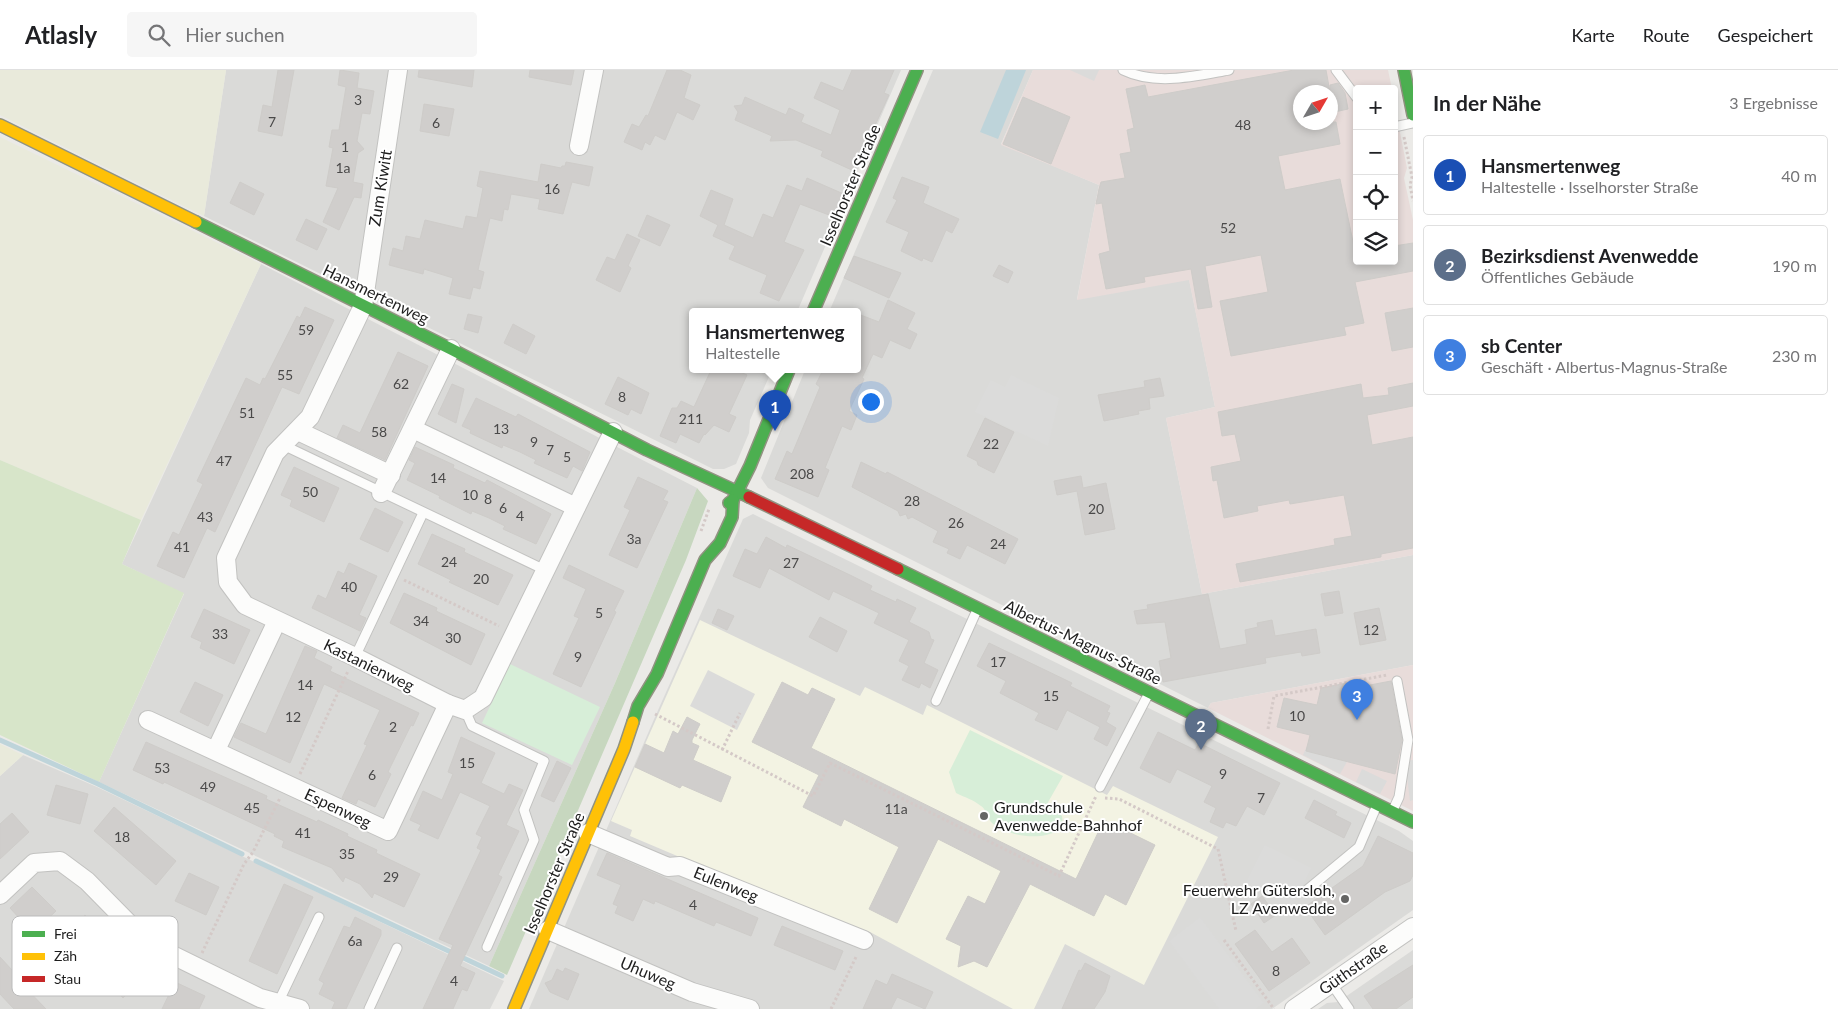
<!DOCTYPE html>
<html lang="de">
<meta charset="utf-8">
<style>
:root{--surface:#fff;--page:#f6f6f6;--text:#202124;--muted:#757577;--line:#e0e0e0;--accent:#2563eb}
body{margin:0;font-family:Lato,sans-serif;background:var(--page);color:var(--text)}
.controls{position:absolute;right:15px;top:15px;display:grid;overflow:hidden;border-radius:5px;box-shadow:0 2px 8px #0003}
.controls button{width:45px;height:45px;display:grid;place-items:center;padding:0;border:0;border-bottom:1px solid var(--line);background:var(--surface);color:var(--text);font:25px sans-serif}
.compass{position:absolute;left:1293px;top:15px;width:45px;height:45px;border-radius:50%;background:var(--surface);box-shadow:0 2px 8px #0003;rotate:51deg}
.you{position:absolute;left:870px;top:331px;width:18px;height:18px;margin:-12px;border:4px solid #fff;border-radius:50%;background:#1a73e8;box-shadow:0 0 0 8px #1a73e833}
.badge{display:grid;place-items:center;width:32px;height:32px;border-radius:50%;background:var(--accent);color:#fff;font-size:16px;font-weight:700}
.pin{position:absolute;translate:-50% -41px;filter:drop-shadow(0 1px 2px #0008)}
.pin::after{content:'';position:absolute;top:26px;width:18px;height:15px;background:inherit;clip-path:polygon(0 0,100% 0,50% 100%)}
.popup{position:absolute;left:689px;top:238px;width:172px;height:65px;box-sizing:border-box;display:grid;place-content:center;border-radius:5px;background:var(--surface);filter:drop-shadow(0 1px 4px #0005);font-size:16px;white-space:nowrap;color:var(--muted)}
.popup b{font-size:19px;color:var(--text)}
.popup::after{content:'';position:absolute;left:50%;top:100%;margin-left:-10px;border:10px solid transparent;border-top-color:var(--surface)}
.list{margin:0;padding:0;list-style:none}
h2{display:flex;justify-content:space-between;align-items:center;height:65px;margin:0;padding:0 20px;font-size:21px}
h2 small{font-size:16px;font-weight:400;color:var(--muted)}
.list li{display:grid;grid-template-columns:32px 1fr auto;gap:15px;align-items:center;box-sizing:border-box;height:80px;margin:0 10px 10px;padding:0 10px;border:1px solid var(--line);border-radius:5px}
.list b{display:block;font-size:19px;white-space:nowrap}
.list p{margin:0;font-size:16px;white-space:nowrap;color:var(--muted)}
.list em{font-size:16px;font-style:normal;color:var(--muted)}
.icon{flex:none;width:28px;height:28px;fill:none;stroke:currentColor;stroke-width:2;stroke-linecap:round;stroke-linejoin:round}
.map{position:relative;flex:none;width:1413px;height:939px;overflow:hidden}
header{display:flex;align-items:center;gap:30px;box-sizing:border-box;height:70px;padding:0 25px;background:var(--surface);border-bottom:1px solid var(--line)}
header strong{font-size:24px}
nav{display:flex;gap:28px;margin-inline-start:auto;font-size:18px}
.search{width:350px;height:45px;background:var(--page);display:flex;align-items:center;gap:12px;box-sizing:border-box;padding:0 18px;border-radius:5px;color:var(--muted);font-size:19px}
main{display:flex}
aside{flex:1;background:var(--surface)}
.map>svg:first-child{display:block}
</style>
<header>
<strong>Atlasly</strong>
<div class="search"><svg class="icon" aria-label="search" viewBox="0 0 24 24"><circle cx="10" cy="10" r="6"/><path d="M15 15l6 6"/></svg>Hier suchen</div>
<nav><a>Karte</a><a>Route</a><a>Gespeichert</a></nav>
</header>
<main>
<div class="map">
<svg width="1413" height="939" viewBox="0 0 1413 939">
<rect width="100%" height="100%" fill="#ebeae7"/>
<g fill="#dadad8">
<polygon points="226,0 901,0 797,242 692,242 692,300 772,300 750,350 749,363 736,394 724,399 713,399 204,146"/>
<polygon points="933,0 1033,0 1001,74 1099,115 1077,229 1189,209 1215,337 1166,348 1202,524 1413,485 1413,595 1211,633 1208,638 768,418 761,408 805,300 858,300 858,242 829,242"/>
<polygon points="261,194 697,418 615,613 489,896 99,712 184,524 122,494"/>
<polygon points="753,444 1399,761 1413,771 1413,840 1272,939 529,939 655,647 743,449"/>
<polygon points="23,685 97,717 504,911 490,939 0,939 0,706"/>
<polygon points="1413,880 1413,939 1318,939 1327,933 1338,932"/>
</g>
<g fill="#e8dcda" fill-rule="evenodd">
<path d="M1033,0H1388L1392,19H1357V191H1394V32L1407,98L1404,108L1413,150V485L1202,524L1166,348L1215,337L1189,210L1077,230L1099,115L1001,75ZM1300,22H1330V52H1300Z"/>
<polygon points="1413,595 1413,741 1208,638 1211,633"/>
</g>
<polygon fill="#f3f3e3" points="700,550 860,626 865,617 923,645 927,635 1107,725 1113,716 1218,767 1144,915 1065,874 1034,939 1013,939 870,862 760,821 630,766 632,760 611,751"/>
<g fill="#e9eadb">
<polygon points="0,0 226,0 204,146 0,45"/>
<polygon points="0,67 261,194 141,450 0,390"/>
<polygon points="0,674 23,685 0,706"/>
</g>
<polygon fill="#d7e5c9" points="0,390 141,450 122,494 184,523 99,712 0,665"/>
<polygon fill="#c7d7bf" points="697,418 708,431 686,490 507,905 489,896 615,613"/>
<g fill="#d7eed8">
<polygon points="510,594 600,637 572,695 482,653"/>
<path d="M970,660L1063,706L1047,734L1062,746L1063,756C1048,773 1006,767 991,752C987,747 986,739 981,736C974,730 964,727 956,723L949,702Z"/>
</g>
<g fill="#dbdbda">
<polygon points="1070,0 1099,0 1094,11"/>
<polygon points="1011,305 1059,328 1048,376 975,342 991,310 1005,317"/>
<polygon points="708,600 755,624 737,660 690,636"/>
<polygon points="1307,676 1348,690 1340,704 1303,685"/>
<polygon points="1413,690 1413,730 1410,731 1405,691"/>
<polygon points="1362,699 1387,711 1380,724 1356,712"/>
<polygon points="1265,775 1311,798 1292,836 1246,813"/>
<polygon points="1200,847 1264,933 1256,939 1219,939 1169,871"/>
</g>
<polygon fill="#bed4da" points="1006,0 1026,0 998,69 980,62"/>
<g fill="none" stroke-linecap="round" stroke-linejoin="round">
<g stroke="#bed4da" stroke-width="5">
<polyline points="0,670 98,714 242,784"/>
<polyline points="256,791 502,906"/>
</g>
</g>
<g fill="#d0cecc" stroke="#ceccc9">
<polygon points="278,0 294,0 282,66 258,61 263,35 272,37"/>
<polygon points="340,0 359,3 357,18 374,21 370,44 362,43 357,71 364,79 358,83 353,112 363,114 361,128 354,127 339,160 323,152 338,118 326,116 333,78 329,77 332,60 339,60 346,17 338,15"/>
<polygon points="419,0 474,0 472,17 418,7"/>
<polygon points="530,0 574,0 571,15 529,7"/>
<polygon points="667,0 680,0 691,5 684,28 700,35 693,50 677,42 665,70 655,65 650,75 645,72 642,80 624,72 632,54 639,57 646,45 648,46"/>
<polygon points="852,0 894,0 884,23 889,25 854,101 821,86 823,81 796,70 770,71 772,66 735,50 738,42 734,36 742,35 745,27 786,45 789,38 804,45 801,52 831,65 840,40 814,28 821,12 843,21"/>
<polygon points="1294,0 1326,0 1330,22 1300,22 1300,52 1336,52 1340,74 1278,86 1285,120 1340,109 1357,191 1394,191 1394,176 1413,173 1413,201 1355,212 1364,253 1344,257 1346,265 1231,286 1220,231 1268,222 1261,185 1205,196 1212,237 1198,239 1191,199 1144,207 1145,212 1106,219 1099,184 1110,181 1102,133 1096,134 1099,119 1101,112 1125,108 1120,84 1131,82 1127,60 1134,58 1126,19 1145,15 1148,27"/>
<polygon points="1338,13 1345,23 1348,39 1330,43 1330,15"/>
<polygon points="1023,27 1070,47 1051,94 1003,74"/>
<polygon points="424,34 454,39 449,66 420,61"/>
<polygon points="566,92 593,97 589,116 572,112 563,144 538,139 540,129 511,124 508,140 504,139 502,151 490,148 478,200 484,202 480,219 473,217 470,229 449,224 453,208 424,199 423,204 389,195 393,178 403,181 406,166 420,169 425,150 463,159 466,146 477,148 483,118 477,116 480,101 538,112 541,94 561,98 562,96 565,96"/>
<polygon points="902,107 929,117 923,133 959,149 952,163 946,160 932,192 923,188 922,191 901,181 909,162 886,152 897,130 893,128"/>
<polygon points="807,108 846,125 837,148 800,134 784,172 804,180 779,231 760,223 767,205 729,189 735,176 713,166 718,155 700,146 711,120 733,129 724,155 753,168 763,144 773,148 787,115 802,121"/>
<polygon points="240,112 264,124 254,145 230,133"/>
<polygon points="647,145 670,155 660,176 638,166"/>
<polygon points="306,149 327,159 317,180 296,170"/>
<polygon points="627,164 640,170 628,196 631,198 620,222 596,210 607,187 615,190"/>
<polygon points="854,186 901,203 889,228 844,208"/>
<polygon points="999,195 1013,202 1008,213 993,206"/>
<polygon points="888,230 915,243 907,259 917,264 910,279 890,270 882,288 873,284 862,308 864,309 849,341 857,345 851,360 842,356 825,398 829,400 818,427 775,409 787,381 792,384 820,317 816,314 823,300 858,300 858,244 879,252"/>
<polygon points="305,237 334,250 299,324 282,317 215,462 207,458 184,508 157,496 173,462 179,465 203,414 197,411 246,308 260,315 263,308 265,309 297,246 300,248"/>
<polygon points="1413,238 1413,277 1392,281 1385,243"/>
<polygon points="468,244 482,247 478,263 464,259"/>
<polygon points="513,254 535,266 526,284 504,273"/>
<polygon points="398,282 428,296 385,390 337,368 343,355 360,363"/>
<polygon points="711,300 736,300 747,305 729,344 736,347 729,362 714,355 705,365 704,364 699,373 680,364 676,373 660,366 672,338 677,338 681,331 694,337"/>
<polygon points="618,307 649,323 641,344 631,339 628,345 605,334"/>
<polygon points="1160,308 1164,326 1149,328 1150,339 1138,341 1139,344 1104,351 1098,325 1145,317 1144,311"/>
<polygon points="1413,313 1413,336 1367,345 1372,375 1413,367 1413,478 1381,484 1381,487 1240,512 1236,494 1335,475 1334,469 1352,466 1344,425 1290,434 1289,430 1257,436 1258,441 1224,448 1217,410 1213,411 1211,397 1241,391 1235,364 1222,366 1218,342 1361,314 1363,328 1389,325 1388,318"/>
<polygon points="452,314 464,319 456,353 438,344"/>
<polygon points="476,328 516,347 518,344 590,382 582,401 573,396 567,408 534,393 536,390 520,382 503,375 502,378 470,363 471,360 462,356"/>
<polygon points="985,348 1014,362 994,403 978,395 977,391 967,386"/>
<polygon points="415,377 454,395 453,398 485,413 487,410 551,444 536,474 503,459 505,456 489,448 472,441 471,444 439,428 440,426 407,410 415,393 409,390"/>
<polygon points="861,392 886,404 887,402 1018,469 1005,494 967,475 960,489 947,483 949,479 933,472 938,461 912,447 908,449 906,444 900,446 898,441 852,417"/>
<polygon points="294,397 339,418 324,452 290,436 292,430 281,425"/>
<polygon points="1081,406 1083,418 1106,413 1115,459 1085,465 1077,421 1057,425 1054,411"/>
<polygon points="638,407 668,421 663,430 668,432 637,498 609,485 630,440 624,437"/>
<polygon points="375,438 403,452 388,482 360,469"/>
<polygon points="432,464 465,479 464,482 513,505 498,535 449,512 451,510 418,494"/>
<polygon points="766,467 786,478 787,475 852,506 872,516 870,520 896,532 897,529 916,538 909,552 929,562 931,569 934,570 924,593 938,600 930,618 921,613 919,618 902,610 909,596 899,591 909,570 874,553 879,543 833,521 829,530 769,498 760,518 733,506 745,479 757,484"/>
<polygon points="349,493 377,506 359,545 366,548 360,561 312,538 318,525 326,529 338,501 344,504"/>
<polygon points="569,495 624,521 614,541 616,542 581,617 553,604 579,548 574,546 586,519 563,508"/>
<polygon points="1339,521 1343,543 1325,546 1321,524"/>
<polygon points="404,523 437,538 436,541 485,564 471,595 390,553"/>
<polygon points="1208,524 1220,579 1247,574 1245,560 1258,557 1257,553 1272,550 1275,566 1316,559 1320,583 1302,586 1301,582 1265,588 1266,593 1163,612 1159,591 1171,588 1165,552 1137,554 1134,541 1148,539 1147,535"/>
<polygon points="1379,538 1386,570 1360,575 1354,543"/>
<polygon points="204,539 250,560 234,594 200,578 202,572 191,567"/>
<polygon points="718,539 734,546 727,560 712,553"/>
<polygon points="820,547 847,561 837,582 809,567"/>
<polygon points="989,573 1072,613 1070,616 1110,636 1107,642 1110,643 1106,652 1116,658 1107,676 1094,669 1100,657 1067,640 1057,660 1035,650 1039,643 1000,623 1006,611 977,596"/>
<polygon points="305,576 317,581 314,588 332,597 330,601 419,643 413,656 411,655 388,702 391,704 375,737 358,729 356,734 342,728 367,675 364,674 380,640 324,614 290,693 234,667 241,653 266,664"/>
<polygon points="1391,611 1402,670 1395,704 1306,681 1310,665 1277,657 1284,628 1317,635 1321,618 1347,613 1349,619"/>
<polygon points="195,612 223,625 208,656 180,642"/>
<polygon points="782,612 808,625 812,618 835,629 811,678 1076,809 1104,750 1155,775 1126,835 1105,824 1094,846 1030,814 987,897 974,891 958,897 961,876 946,869 968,826 985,834 1001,801 938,769 897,853 869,839 899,777 844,749 841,756 803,737 819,705 752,672"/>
<polygon points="687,647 700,654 692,670 692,673 699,676 693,690 731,707 721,732 682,715 680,718 635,697 645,674 664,683 673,661 678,664"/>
<polygon points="1158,662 1195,680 1199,673 1280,713 1264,745 1247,736 1236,756 1226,752 1223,758 1210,752 1216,738 1204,732 1212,716 1177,699 1170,713 1140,698"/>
<polygon points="461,667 495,683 481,713 504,724 509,714 523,720 506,755 519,761 498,805 502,807 460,896 475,903 467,921 462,919 453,939 423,939 453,875 439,869 481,780 477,778 482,767 476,764 490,736 460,722 438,769 418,760 421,755 410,750 423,721 442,730 453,704 448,702"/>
<polygon points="146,672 267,726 266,729 317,752 318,750 348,764 347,766 377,780 376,783 420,804 404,837 374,823 372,828 360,814 345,807 343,812 332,798 282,777 284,771 274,766 275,764 164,712 163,714 133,700"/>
<polygon points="557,691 571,698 554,732 541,726"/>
<polygon points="56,715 88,724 80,754 47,745"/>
<polygon points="1314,730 1337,742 1335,745 1351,753 1344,768 1305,748"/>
<polygon points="114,737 176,791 156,815 94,761"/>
<polygon points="12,743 29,762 0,789 0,754"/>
<polygon points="1378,766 1413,783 1413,805 1410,811 1385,822 1325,865 1305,837 1363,796"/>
<polygon points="607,783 758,848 751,866 716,852 714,856 655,831 654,834 643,829 633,851 615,843 618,836 613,834 621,815 597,805"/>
<polygon points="189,803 219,817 206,845 175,831"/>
<polygon points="284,814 313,827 277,904 249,891"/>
<polygon points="32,817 56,841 33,863 10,838"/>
<polygon points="1262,826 1276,845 1264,853 1251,834"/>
<polygon points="85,845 151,913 141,922 135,916 123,928 63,866"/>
<polygon points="355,847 381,860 381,865 346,939 332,939 335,932 319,924 324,913 319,910 344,856 350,858"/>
<polygon points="782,856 843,881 835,900 774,875"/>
<polygon points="1255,860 1272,882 1292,868 1310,893 1269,921 1235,874"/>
<polygon points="0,887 23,912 21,913 46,939 14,939 0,924"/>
<polygon points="1085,893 1110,906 1105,922 1094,939 1062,939 1079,900 1081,901"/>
<polygon points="1413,895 1413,927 1396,939 1373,939 1364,926"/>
<polygon points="565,898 579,904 568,930 550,922 545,913 552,910 557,899 563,902"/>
<polygon points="892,904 933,922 925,939 897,927 891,939 863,939 876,910 887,915"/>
<polygon points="175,912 205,926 199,939 162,939"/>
</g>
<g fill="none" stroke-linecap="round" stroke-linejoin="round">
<g stroke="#c2c2c0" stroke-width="11">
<g id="lane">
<path d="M1123,0C1156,16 1195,6 1229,0"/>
<polyline points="1336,0 1357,28"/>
<polyline points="1394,57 1413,53"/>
<polyline points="283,375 545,500"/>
<polyline points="355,587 423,443"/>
<polyline points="936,631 977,540"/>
<polyline points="465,640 472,656 544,691 524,740 534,770 487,877"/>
<polyline points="1100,717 1149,623"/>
<polyline points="1393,740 1399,727 1408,670 1397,611"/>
<polyline points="1307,820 1359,777 1377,735"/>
<polyline points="1331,913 1349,939"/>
<polyline points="278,933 319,847"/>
<polyline points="369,939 397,878"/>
</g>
</g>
<g stroke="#c2c2c0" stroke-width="20">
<g id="street">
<polyline points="398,0 363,236 310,347 275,383 226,488 228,512 245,535 355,587 448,634 465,640 483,628 613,362"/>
<polyline points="579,76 594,0"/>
<polyline points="413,359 576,437"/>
<polyline points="298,361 391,405"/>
<polyline points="381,423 451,279"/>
<polyline points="148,650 388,761 448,634"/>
<polyline points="216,680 277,551"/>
<polyline points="588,763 668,797 680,796 864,870"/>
<polyline points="0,825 34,793 60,791 87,811 148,873 260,928 300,939"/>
<polyline points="548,860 692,922 750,939"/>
<polyline points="1294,939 1413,857"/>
</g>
</g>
<g stroke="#919381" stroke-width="14">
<g id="fast">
<polyline points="1404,0 1413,45"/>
<polyline points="196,152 451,279 647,380 749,427"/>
<polyline points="813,242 917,0"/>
<polyline points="729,433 733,430 750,396 789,300"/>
<polyline points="898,499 1413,752"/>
<polyline points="633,652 638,636 657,604 705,490 720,473 732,447 733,430"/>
</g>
</g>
<g stroke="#919381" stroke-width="14">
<g id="slow">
<polyline points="0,55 196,152"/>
<polyline points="514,939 624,679 633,652"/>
</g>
</g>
<g stroke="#919381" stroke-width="14">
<polyline id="jam" points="749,427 898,499"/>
</g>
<g stroke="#d4c9c7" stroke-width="3" stroke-dasharray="2.5 2.5" stroke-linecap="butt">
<polyline points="1404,67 1412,107 1410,115 1413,131"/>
<polyline points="701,461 709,439"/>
<polyline points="404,510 499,556"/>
<polyline points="655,644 813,726 830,693 1059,806 1096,726"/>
<polyline points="1268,659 1274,626 1387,605"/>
<polyline points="722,680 740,643"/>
<polyline points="300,704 348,601"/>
<polyline points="1105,728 1119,729 1218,779 1236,861"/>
<polyline points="1224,870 1274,939"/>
<polyline points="202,883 244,794 253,782 280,728"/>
<polyline points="831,939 857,885"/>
</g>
<use href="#lane" stroke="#fcfcfb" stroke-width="9"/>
<use href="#street" stroke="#fcfcfb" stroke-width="18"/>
<use href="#fast" stroke="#4caf50" stroke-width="11"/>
<use href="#slow" stroke="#ffc107" stroke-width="11"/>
<use href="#jam" stroke="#c62828" stroke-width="11"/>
</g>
<g fill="#656564" stroke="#fff" stroke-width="2">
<circle cx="984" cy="746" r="5"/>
<circle cx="1345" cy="829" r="5"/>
</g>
<g text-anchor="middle" stroke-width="4" stroke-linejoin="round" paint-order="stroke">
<g font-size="14" fill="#4a4949">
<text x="358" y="35">3</text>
<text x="272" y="57">7</text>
<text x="436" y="58">6</text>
<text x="1243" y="60">48</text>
<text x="345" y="82">1</text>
<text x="343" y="103">1a</text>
<text x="552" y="124">16</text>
<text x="1228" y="163">52</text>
<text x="306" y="265">59</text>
<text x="285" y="310">55</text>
<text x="401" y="319">62</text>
<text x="622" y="332">8</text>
<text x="247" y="348">51</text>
<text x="691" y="354">211</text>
<text x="501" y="364">13</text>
<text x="379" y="367">58</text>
<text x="534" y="377">9</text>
<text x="991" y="379">22</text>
<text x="550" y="385">7</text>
<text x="567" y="392">5</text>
<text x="224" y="396">47</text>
<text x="802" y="409">208</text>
<text x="438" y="413">14</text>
<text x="310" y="427">50</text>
<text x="470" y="430">10</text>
<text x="488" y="434">8</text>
<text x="912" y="436">28</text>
<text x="503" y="443">6</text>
<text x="1096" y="444">20</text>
<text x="520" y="451">4</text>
<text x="205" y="452">43</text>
<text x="956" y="458">26</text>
<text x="634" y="474">3a</text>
<text x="998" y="479">24</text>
<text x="182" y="482">41</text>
<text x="449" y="497">24</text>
<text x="791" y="498">27</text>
<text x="481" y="514">20</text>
<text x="349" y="522">40</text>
<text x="599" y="548">5</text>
<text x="421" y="556">34</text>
<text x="1371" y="565">12</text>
<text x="220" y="569">33</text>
<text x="453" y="573">30</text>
<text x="578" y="592">9</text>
<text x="998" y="597">17</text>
<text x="305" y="620">14</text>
<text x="1051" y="631">15</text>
<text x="1297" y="651">10</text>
<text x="293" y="652">12</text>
<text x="393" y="662">2</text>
<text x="467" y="698">15</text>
<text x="162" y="703">53</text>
<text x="1223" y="709">9</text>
<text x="372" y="710">6</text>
<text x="208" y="722">49</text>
<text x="1261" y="733">7</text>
<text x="252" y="743">45</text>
<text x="896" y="744">11a</text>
<text x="303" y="768">41</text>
<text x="122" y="772">18</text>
<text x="347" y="789">35</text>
<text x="391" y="812">29</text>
<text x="693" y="840">4</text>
<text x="355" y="876">6a</text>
<text x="1276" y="906">8</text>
<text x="454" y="916">4</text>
</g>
<g font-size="16" fill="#1d1d1d" stroke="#fff">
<text transform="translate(850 115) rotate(-67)" y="6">Isselhorster Straße</text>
<text transform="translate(380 118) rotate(-81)" y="6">Zum Kiwitt</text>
<text transform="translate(376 224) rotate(26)" y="6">Hansmertenweg</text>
<text transform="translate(1083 572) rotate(26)" y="6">Albertus-Magnus-Straße</text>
<text transform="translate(369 595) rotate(26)" y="6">Kastanienweg</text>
<text transform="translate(338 738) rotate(25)" y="6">Espenweg</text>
<text transform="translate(554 803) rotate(-67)" y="6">Isselhorster Straße</text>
<text transform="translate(726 814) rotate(22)" y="6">Eulenweg</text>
<text transform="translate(1353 898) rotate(-35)" y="6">Güthstraße</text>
<text transform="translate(648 903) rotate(23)" y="6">Uhuweg</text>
</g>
<g font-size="16" fill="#1d1d1d" stroke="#fff" text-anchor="start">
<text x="994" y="743">Grundschule<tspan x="994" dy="18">Avenwedde-Bahnhof</tspan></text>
<text x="1335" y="826" text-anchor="end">Feuerwehr Gütersloh,<tspan x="1335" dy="18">LZ Avenwedde</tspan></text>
</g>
</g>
<rect x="12" y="846" width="166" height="80" rx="8" fill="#fff" stroke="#bbb" stroke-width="1"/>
<rect x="22" y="861" width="23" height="6" fill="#4caf50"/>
<rect x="22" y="883" width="23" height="7" fill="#ffc107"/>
<rect x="22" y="906" width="23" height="6" fill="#c62828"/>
<g font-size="14" fill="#1d1d1d">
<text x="54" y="869">Frei</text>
<text x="54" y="891">Zäh</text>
<text x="54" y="914">Stau</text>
</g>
</svg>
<div class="controls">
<button>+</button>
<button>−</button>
<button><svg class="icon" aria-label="locate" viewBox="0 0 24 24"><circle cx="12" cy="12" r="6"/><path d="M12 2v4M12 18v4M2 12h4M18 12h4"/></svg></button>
<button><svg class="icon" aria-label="layers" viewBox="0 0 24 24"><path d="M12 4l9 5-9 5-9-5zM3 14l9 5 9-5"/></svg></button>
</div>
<svg class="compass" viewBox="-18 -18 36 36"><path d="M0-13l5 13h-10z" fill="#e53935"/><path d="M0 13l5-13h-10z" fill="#757577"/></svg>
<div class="you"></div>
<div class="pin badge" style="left:775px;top:361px;background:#1a4fb4">1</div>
<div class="popup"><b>Hansmertenweg</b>Haltestelle</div>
<div class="pin badge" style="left:1201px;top:680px;background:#5c6f8a">2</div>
<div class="pin badge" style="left:1357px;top:650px;background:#3f7fe0">3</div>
</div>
<aside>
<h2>In der Nähe<small>3 Ergebnisse</small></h2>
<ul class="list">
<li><span class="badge" style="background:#1a4fb4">1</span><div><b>Hansmertenweg</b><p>Haltestelle · Isselhorster Straße</p></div><em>40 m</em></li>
<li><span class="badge" style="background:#5c6f8a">2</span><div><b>Bezirksdienst Avenwedde</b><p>Öffentliches Gebäude</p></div><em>190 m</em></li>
<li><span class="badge" style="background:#3f7fe0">3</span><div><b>sb Center</b><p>Geschäft · Albertus-Magnus-Straße</p></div><em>230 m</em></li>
</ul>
</aside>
</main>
